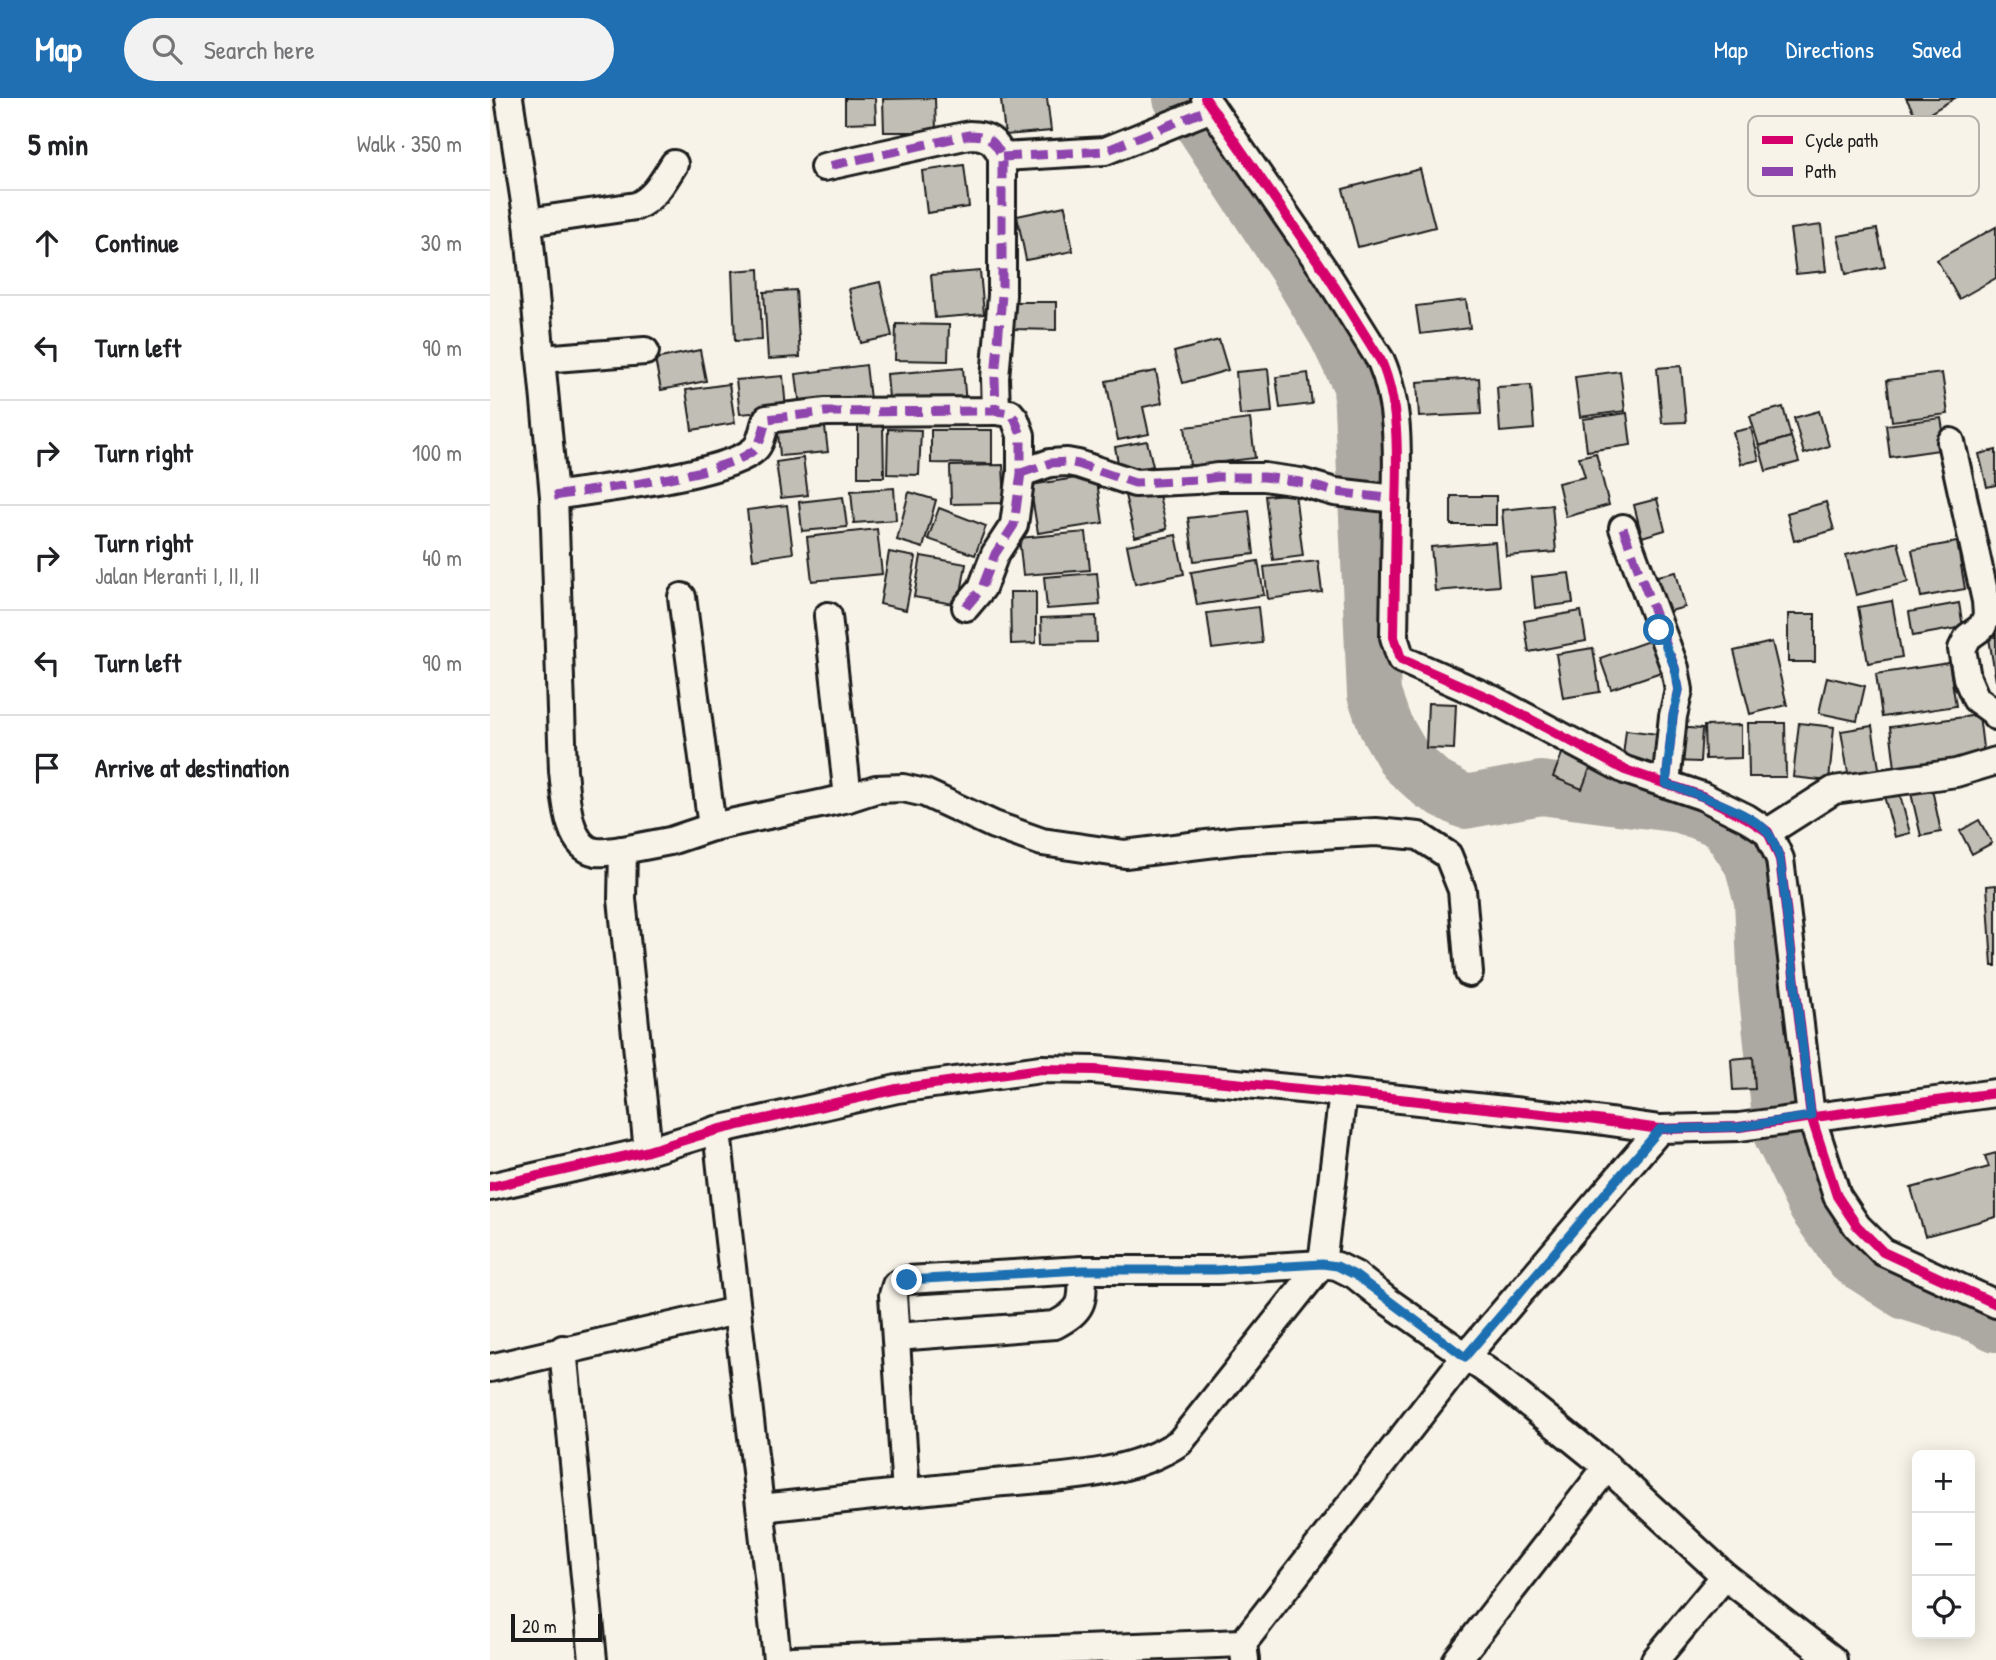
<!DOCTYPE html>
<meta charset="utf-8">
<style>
:root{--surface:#fff;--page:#f2f2f2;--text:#202124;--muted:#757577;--line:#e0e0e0;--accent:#1f6fb2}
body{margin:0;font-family:"Patrick Hand",sans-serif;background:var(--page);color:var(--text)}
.controls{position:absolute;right:21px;bottom:21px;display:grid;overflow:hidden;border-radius:10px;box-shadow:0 4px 18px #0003}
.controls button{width:63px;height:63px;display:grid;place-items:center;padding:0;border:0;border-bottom:2px solid var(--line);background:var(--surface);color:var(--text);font:35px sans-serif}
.scale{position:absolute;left:21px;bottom:18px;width:91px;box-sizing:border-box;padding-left:7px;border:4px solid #1c1c1c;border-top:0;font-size:19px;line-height:24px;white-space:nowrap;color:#1c1c1c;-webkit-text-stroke:5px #f7f3e8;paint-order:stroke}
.stop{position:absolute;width:21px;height:21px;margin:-16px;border:5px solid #1f6fb2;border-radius:50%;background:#fff}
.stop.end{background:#1f6fb2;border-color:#fff;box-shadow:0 2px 7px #0008}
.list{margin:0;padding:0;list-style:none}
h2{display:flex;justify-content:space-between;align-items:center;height:91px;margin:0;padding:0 28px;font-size:30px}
h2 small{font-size:23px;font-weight:400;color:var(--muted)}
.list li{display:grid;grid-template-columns:46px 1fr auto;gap:21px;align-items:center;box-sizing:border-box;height:105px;padding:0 28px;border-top:2px solid var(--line)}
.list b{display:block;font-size:26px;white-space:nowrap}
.list p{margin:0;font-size:23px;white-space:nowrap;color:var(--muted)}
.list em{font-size:23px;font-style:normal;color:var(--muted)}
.icon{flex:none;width:38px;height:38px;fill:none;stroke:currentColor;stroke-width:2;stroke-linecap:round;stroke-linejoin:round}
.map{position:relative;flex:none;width:1506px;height:1562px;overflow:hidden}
header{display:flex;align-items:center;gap:42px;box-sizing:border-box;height:98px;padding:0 35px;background:var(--accent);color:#fff}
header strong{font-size:33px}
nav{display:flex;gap:38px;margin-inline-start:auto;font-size:24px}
.search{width:490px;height:63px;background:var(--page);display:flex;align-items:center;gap:18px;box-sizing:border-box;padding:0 24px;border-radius:38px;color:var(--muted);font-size:26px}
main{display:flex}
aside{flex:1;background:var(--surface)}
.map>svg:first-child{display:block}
</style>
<header>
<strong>Map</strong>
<div class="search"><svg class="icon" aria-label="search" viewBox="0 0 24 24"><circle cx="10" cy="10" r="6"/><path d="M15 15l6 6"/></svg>Search here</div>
<nav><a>Map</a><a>Directions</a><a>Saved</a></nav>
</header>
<main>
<aside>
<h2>5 min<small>Walk · 350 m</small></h2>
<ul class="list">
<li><svg class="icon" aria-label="ahead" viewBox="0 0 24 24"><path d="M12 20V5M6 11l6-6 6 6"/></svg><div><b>Continue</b></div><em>30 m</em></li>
<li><svg class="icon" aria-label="left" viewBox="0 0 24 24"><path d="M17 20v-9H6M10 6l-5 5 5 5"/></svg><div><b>Turn left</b></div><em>90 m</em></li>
<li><svg class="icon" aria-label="right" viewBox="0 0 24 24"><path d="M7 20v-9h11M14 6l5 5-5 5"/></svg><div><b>Turn right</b></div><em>100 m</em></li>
<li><svg class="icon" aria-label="right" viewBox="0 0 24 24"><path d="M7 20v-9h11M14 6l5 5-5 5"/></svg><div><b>Turn right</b><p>Jalan Meranti I, II, II</p></div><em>40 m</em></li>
<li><svg class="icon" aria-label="left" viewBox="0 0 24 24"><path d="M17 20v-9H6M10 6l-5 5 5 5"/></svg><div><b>Turn left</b></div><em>90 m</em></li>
<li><svg class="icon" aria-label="arrive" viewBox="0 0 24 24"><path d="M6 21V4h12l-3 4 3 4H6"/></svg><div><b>Arrive at destination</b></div></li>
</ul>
</aside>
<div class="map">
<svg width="1506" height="1562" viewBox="0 0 1506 1562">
<rect width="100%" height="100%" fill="#f7f3e8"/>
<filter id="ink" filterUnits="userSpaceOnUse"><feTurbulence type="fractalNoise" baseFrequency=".0143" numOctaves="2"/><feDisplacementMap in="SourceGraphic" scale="14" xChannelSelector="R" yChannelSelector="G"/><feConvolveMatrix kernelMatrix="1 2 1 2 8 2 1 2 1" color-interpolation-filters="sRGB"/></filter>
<g filter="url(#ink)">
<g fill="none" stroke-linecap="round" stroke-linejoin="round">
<polyline stroke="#aca9a2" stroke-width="54" points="690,0 710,24 809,175 846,237 870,287 884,596 895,627 915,662 943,687 975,704 1051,690 1191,708 1234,724 1261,765 1271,803 1275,889 1291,1038 1325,1108 1362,1160 1416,1195 1489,1218 1506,1227"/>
</g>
<g fill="#c0beb5" stroke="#1c1c1c" stroke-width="2">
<polygon points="355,0 385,0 386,24 355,25"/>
<polygon points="445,0 446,34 394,34 393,1"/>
<polygon points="530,0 557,0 561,33 515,37 511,2"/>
<polygon points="1416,0 1465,0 1428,22"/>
<polygon points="474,67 479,109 437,115 432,73"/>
<polygon points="930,71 945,129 868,149 853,91"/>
<polygon points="575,108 583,153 536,162 527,118"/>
<polygon points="1331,127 1336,173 1306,176 1300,131"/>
<polygon points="1506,129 1506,180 1469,201 1447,162"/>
<polygon points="1387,131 1395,169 1356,176 1348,138"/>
<polygon points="269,171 272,242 245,243 242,173"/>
<polygon points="490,173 494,216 445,220 441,177"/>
<polygon points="390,184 402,238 371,245 359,191"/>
<polygon points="306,192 310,259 278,261 274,194"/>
<polygon points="976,202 980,230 930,236 926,208"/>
<polygon points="524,204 566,204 566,232 524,231"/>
<polygon points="406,226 459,227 458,263 405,262"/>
<polygon points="729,242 738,272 693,285 684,254"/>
<polygon points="210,252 216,283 171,292 165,261"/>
<polygon points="376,267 380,301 310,309 306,276"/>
<polygon points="1191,268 1196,324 1172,325 1167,270"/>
<polygon points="473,270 476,307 400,313 397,276"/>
<polygon points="778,271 782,314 750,317 746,274"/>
<polygon points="666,273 672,305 653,309 659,336 628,342 616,283"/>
<polygon points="1130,273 1135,313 1090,319 1085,279"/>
<polygon points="818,275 822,306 790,310 786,279"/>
<polygon points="1452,275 1458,316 1402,323 1397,282"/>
<polygon points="293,278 296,312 250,316 246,282"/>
<polygon points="989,280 991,316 929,319 927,284"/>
<polygon points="239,286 245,325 202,332 196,292"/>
<polygon points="1041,287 1044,331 1010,334 1007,289"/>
<polygon points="1293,309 1301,339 1269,348 1260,318"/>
<polygon points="1329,313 1339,348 1314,356 1304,320"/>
<polygon points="1137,315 1141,347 1097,353 1093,321"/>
<polygon points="1451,320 1456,351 1400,359 1396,327"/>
<polygon points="760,321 765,360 700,368 695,329"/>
<polygon points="368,328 393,328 394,379 368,379"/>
<polygon points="335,329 338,354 290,358 288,334"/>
<polygon points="1261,330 1269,362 1251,366 1243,334"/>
<polygon points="398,331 431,332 429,377 397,376"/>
<polygon points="441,332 502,332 502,366 441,365"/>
<polygon points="1301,339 1309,364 1276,373 1269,348"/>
<polygon points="657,343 663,368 630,375 625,349"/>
<polygon points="1506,352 1506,387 1497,389 1489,356"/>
<polygon points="1106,355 1119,407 1076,419 1068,385 1095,379 1089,359"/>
<polygon points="313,360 318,397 291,400 286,364"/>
<polygon points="513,367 515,405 461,406 460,368"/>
<polygon points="606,377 613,425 548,435 540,387"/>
<polygon points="666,385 677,431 645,439 634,393"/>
<polygon points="404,390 406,422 364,425 361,393"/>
<polygon points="419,394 446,402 433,450 407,442"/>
<polygon points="805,395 813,458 783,462 775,398"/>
<rect x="961" y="398" width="45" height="29"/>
<polygon points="353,399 357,429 312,433 309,404"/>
<polygon points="1167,401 1175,432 1152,439 1144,407"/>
<polygon points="1336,404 1344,432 1304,443 1297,415"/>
<polygon points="297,407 303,455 263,461 257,412"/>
<polygon points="1062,407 1066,454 1016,458 1012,412"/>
<polygon points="449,410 496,428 485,457 438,441"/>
<polygon points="759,413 764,456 704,463 698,420"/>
<polygon points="387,431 392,476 322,483 317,439"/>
<polygon points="596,434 600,472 533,477 529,440"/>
<polygon points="686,437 694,476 645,486 637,447"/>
<polygon points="1005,444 1009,488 945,493 941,449"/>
<polygon points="1408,444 1418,484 1366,497 1356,457"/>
<polygon points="1467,444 1475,491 1431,499 1422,452"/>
<polygon points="399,454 426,459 416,512 390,506"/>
<polygon points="431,458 476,466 469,507 424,499"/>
<polygon points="768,463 774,497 707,507 701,474"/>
<polygon points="828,463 832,494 778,501 774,469"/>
<polygon points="1186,474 1195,509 1173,515 1163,479"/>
<polygon points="607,475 610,507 557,511 554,479"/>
<polygon points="1079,475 1083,505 1045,510 1042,479"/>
<polygon points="520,494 546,494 546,545 521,546"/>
<polygon points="1402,503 1412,559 1378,565 1368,509"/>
<polygon points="1469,505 1473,529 1423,538 1419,514"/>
<polygon points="768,509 772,545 722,551 717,515"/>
<polygon points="1091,513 1096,543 1039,554 1034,523"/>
<rect x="1298" y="516" width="27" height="48"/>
<polygon points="606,518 607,544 552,545 551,520"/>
<polygon points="1506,533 1506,583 1498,534"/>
<polygon points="1167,540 1177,572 1121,591 1110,560"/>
<polygon points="1282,544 1297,607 1260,616 1244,553"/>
<polygon points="1103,550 1110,594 1073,600 1066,556"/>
<polygon points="1459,565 1466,608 1392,619 1386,576"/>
<polygon points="1337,579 1375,588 1367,623 1329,615"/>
<polygon points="938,605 966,606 964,651 936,650"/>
<polygon points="1489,617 1494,658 1405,670 1400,629"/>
<polygon points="1258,625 1295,625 1296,679 1259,679"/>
<polygon points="1309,625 1344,629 1339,683 1303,679"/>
<polygon points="1251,627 1251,660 1215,661 1214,628"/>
<polygon points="1382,628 1390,676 1359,681 1351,633"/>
<polygon points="1184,629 1212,631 1210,664 1182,663"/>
<polygon points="1136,632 1176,637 1172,672 1132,667"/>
<polygon points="1075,648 1104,660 1092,691 1063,679"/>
<polygon points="1442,691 1451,734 1431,738 1421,695"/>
<polygon points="1409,693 1420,735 1405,739 1394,698"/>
<polygon points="1489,722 1502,745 1482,756 1470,733"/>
<polygon points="1506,787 1506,868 1502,868 1497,788"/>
<polygon points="1263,959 1265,991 1243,992 1241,961"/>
<polygon points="1506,1055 1506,1119 1435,1138 1421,1090 1499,1069 1495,1058"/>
</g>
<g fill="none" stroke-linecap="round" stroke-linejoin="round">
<g stroke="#1c1c1c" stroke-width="32">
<g id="minor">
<path d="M19,0L38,124L64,398L73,673C76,696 76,749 106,754C114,755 124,753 133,752L132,801L158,1053"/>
<path d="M715,0L836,175L891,263C911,309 907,365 906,414C905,455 905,497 904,539L911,561L1004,602L1135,672L1212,698L1257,720L1278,734L1290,761L1321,1018L1347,1098L1367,1128L1393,1154L1506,1206"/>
<polyline points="512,59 615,53 722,10"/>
<path d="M38,124L146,108C165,100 173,83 184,66"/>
<polyline points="51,261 155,253"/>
<polyline points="1461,344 1496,503 1497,518 1492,529 1478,539 1472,551 1477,580 1486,601 1504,614 1506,618"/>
<polyline points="531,375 560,365 577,364 588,366 645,385 706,382 728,379 774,379 810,384 845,394 906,401"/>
<path d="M64,398C106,391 238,377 265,351C272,344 273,330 277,321L336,314L506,313L505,280L512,197V59C505,42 497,37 479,37L334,69"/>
<polyline points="1133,430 1185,570 1189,592 1183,618 1176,686"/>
<polyline points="192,499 222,729"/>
<polyline points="476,509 492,490 505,456 524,427 531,375 531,337 525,321 520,315 506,313"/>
<polyline points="338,518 358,700"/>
<polyline points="1278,734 1344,692 1466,675 1506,663"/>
<polyline points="133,752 180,743 222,729 358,700 386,691 413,690 435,695 504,727 552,744 635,756 750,742 847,736 886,734 929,738 958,757 972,792 979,875"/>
<polyline points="853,995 832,1166 847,1168 865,1177 895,1201 1007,1280 1117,1369 1235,1478 1343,1562"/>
<path d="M227,1032C245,1209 269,1385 287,1562"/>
<polyline points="0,1089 158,1053 227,1032 407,991 551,971 605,972 853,995 1099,1021 1170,1031 1249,1029 1506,995"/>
<path d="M406,1239L565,1227C595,1211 593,1203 592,1172"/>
<polyline points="73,1251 103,1562"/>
<polyline points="0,1270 246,1213"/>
<path d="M271,1410C346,1402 420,1394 494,1386C559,1379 635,1381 690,1344L832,1166L728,1172H592L417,1182L406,1187L403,1197L416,1395"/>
<polyline points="303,1562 753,1545"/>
<polyline points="755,1562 753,1545 975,1259 1170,1031"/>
<polyline points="967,1562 1117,1369"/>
<polyline points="1165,1562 1235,1478"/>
</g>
</g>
<use href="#minor" stroke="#f7f3e8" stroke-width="26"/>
<g stroke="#8e44ad" stroke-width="9" stroke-dasharray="18 9" stroke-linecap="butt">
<polyline points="512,59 615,53 722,10"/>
<polyline points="531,375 560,365 577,364 588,366 645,385 706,382 728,379 774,379 810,384 845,394 906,401"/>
<path d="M64,398C106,391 238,377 265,351C272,344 273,330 277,321L336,314L506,313L505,280L512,197V59C505,42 497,37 479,37L334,69"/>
<polyline points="1133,430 1185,570 1189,592 1183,618 1176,686"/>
<polyline points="476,509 492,490 505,456 524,427 531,375 531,337 525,321 520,315 506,313"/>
</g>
<g stroke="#f7f3e8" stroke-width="15">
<g id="cycleway">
<path d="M715,0L836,175L891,263C911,309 907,365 906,414C905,455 905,497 904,539L911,561L1004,602L1135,672L1212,698L1257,720L1278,734L1290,761L1321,1018L1347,1098L1367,1128L1393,1154L1506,1206"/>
<polyline points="0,1089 158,1053 227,1032 407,991 551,971 605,972 853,995 1099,1021 1170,1031 1249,1029 1506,995"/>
</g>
</g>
<use href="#cycleway" stroke="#d6006c" stroke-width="10"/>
</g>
</g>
<g fill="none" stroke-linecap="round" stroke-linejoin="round" filter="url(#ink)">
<path stroke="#1f6fb2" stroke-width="9" d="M417,1182L592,1172H727L832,1166L847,1168L865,1177L975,1259L1170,1031L1249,1029L1321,1018L1290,761C1287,753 1284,743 1279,736C1265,715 1201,694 1176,686L1183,618L1189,592L1185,570L1169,532"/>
</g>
<rect x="1258" y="18" width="231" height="80" rx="10" fill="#f7f3e8" stroke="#b5b2ab" stroke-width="2"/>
<rect x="1272" y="38" width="31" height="8" fill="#d6006c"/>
<rect x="1272" y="69" width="31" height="9" fill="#8e44ad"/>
<g font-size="19" fill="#1c1c1c">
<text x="1315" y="49">Cycle path</text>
<text x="1315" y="80">Path</text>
</g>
</svg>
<div class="controls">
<button>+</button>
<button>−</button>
<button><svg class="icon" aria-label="locate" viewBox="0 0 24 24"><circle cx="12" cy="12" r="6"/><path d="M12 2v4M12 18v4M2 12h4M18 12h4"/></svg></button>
</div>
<div class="scale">20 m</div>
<div class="stop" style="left:1169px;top:532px"></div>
<div class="stop end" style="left:417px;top:1182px"></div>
</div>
</main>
